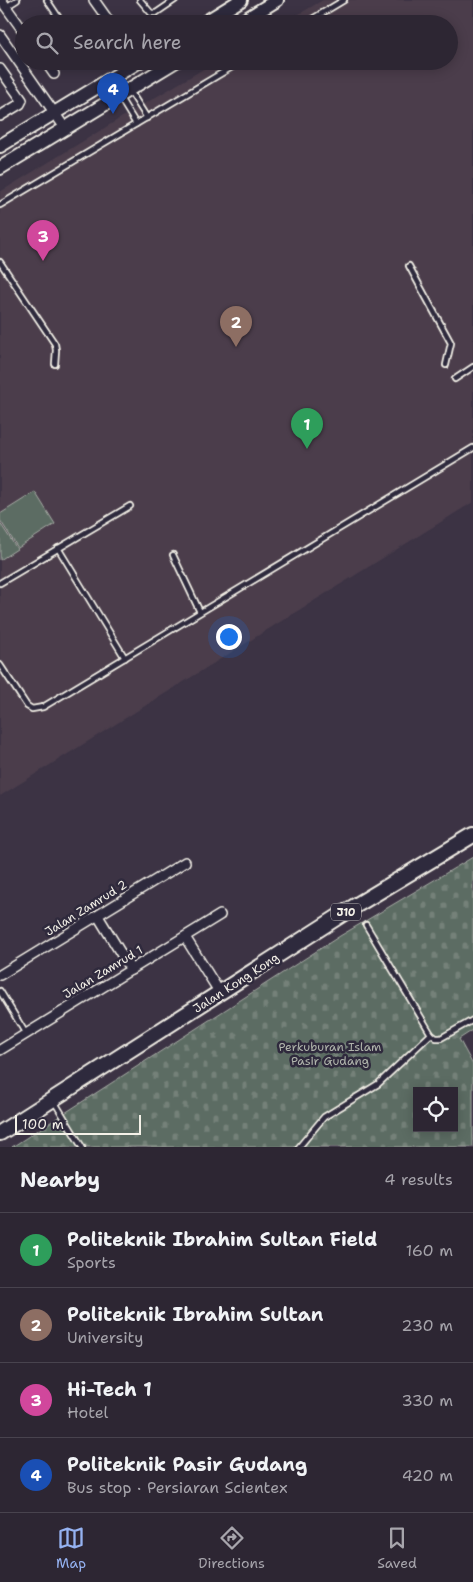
<!DOCTYPE html>
<meta charset="utf-8">
<style>
:root{--surface:#2d2633;--page:#352e3b;--text:#f1f3f6;--muted:#a7a5ac;--line:#48434e;--accent:#95b2f1}
body{margin:0;font-family:"Shantell Sans",sans-serif;background:var(--page);color:var(--text)}
.controls{position:absolute;right:15px;bottom:15px;display:grid;overflow:hidden;border-radius:0px;box-shadow:0 2px 12px #0003}
.controls button{width:45px;height:45px;display:grid;place-items:center;padding:0;border:0;border-bottom:1px solid var(--line);background:var(--surface);color:var(--text);font:25px sans-serif}
.scale{position:absolute;left:15px;bottom:12px;width:126px;box-sizing:border-box;padding-left:5px;border:2px solid #f4f1e8;border-top:0;font-size:14px;line-height:18px;white-space:nowrap;color:#f4f1e8;-webkit-text-stroke:4px #2f2a3d;paint-order:stroke}
.you{position:absolute;left:228px;top:636px;width:18px;height:18px;margin:-12px;border:4px solid #fff;border-radius:50%;background:#1a73e8;box-shadow:0 0 0 8px #1a73e833}
.badge{display:grid;place-items:center;width:32px;height:32px;border-radius:50%;background:var(--accent);color:#fff;font-size:16px;font-weight:700}
.pin{position:absolute;translate:-50% -41px;filter:drop-shadow(0 1px 2px #0008)}
.pin::after{content:'';position:absolute;top:26px;width:18px;height:15px;background:inherit;clip-path:polygon(0 0,100% 0,50% 100%)}
.list{margin:0;padding:0;list-style:none}
h2{display:flex;justify-content:space-between;align-items:center;height:65px;margin:0;padding:0 20px;font-size:21px}
h2 small{font-size:16px;font-weight:400;color:var(--muted)}
.list li{display:grid;grid-template-columns:32px 1fr auto;gap:15px;align-items:center;box-sizing:border-box;height:75px;padding:0 20px;border-top:1px solid var(--line)}
.list b{display:block;font-size:19px;white-space:nowrap}
.list p{margin:0;font-size:16px;white-space:nowrap;color:var(--muted)}
.list em{font-size:16px;font-style:normal;color:var(--muted)}
.icon{flex:none;width:28px;height:28px;fill:none;stroke:currentColor;stroke-width:2;stroke-linecap:round;stroke-linejoin:round}
.map{position:relative;flex:none;width:473px;height:1147px;overflow:hidden}
.search{position:absolute;background:var(--surface);box-shadow:0 2px 12px #0003;left:15px;right:15px;top:15px;height:55px;display:flex;align-items:center;gap:12px;box-sizing:border-box;padding:0 18px;border-radius:28px;color:var(--muted);font-size:19px}
.sheet{height:365px;background:var(--surface)}
nav{display:flex;justify-content:space-around;align-items:center;box-sizing:border-box;height:70px;border-top:1px solid var(--line);background:var(--surface);font-size:14px;color:var(--muted)}
nav a{display:grid;justify-items:center;gap:2px}
nav .on{color:var(--accent)}
.map>svg:first-child{display:block}
</style>
<div class="map">
<svg width="473" height="1147" viewBox="0 0 473 1147">
<defs>
<pattern id="cemetery-stones" width="16" height="16" patternUnits="userSpaceOnUse" patternTransform="scale(1.25)"><rect width="16" height="16" fill="#5c6c63"/><path d="M2 7V4a2 2 0 0 1 4 0v3zM10 15v-3a2 2 0 0 1 4 0v3z" fill="#748179"/></pattern>
</defs>
<rect width="100%" height="100%" fill="#3c3344"/>
<filter id="ink" filterUnits="userSpaceOnUse"><feTurbulence type="fractalNoise" baseFrequency=".02" numOctaves="2"/><feDisplacementMap in="SourceGraphic" scale="10" xChannelSelector="R" yChannelSelector="G"/><feConvolveMatrix kernelMatrix="1 2 1 2 8 2 1 2 1" color-interpolation-filters="sRGB"/></filter>
<g filter="url(#ink)">
<polygon fill="#4b3e4c" points="323,0 473,0 473,502 0,796 0,192 129,113 217,61 449,61 449,24 282,24"/>
<path fill="url(#cemetery-stones)" stroke="#a8aea6" fill-rule="evenodd" d="M473,857V1030L459,1039L473,1065V1147H12L340,936ZM417,1091H454V1128H417Z"/>
<g fill="#5c6c63" stroke="#a8aea6">
<polygon points="35,492 55,524 18,548 0,520 0,514"/>
<polygon points="0,523 17,549 0,560"/>
</g>
<g fill="none" stroke-linecap="round" stroke-linejoin="round">
<g stroke="#f4f1e8" stroke-width="8">
<g id="lane">
<polyline points="47,0 63,24"/>
<polyline points="140,0 151,13 156,13 175,0"/>
<polyline points="6,7 17,0"/>
<polyline points="304,24 344,0"/>
<polyline points="130,91 147,118"/>
<polyline points="120,98 136,124"/>
<polyline points="0,205 242,61"/>
<polyline points="0,262 55,344 56,350 55,364"/>
<polyline points="409,266 451,343 446,365"/>
<polyline points="455,379 473,367"/>
<polyline points="58,548 125,658"/>
<polyline points="173,555 200,612"/>
<polyline points="0,583 130,506"/>
<polyline points="0,665 27,706 32,709 43,707 473,448"/>
<polyline points="366,925 431,1034 436,1038 441,1038 473,1020"/>
<polyline points="0,991 26,1034"/>
<polyline points="54,1101 82,1147"/>
<polyline points="299,1147 324,1117 378,1084 431,1034"/>
</g>
</g>
<g stroke="#f4f1e8" stroke-width="12">
<g id="street">
<polyline points="1,0 24,32"/>
<polyline points="94,0 111,24"/>
<polyline points="0,35 65,128"/>
<polyline points="45,61 54,74"/>
<polyline points="0,69 22,100 20,104 0,116"/>
<polyline points="98,916 131,970"/>
<polyline points="185,937 220,993"/>
<polyline points="0,975 185,862"/>
<polyline points="0,1050 220,915"/>
</g>
</g>
<g stroke="#f4f1e8" stroke-width="16">
<g id="secondary">
<polyline points="202,24 241,0"/>
<polyline points="238,24 277,0"/>
<polyline points="0,146 140,61"/>
<polyline points="0,168 176,61"/>
</g>
</g>
<g stroke="#f4f1e8" stroke-width="18">
<polyline id="primary" points="0,1133 355,906 473,835"/>
</g>
<use href="#lane" stroke="#2f2a3d" stroke-width="4.5"/>
<use href="#street" stroke="#2f2a3d" stroke-width="9"/>
<use href="#secondary" stroke="#2f2a3d" stroke-width="12"/>
<use href="#primary" stroke="#2f2a3d" stroke-width="14"/>
</g>
</g>
<g text-anchor="middle" stroke-width="5" stroke-linejoin="round" paint-order="stroke">
<rect fill="#2f2a3d" stroke="#b9b5b5" stroke-width="1" x="331" y="903.5" width="30" height="17" rx="4"/>
<g font-size="11" font-weight="bold" fill="#f4f1e8">
<text x="346" y="916">J10</text>
</g>
<g font-size="12" fill="#f4f1e8" stroke="#2f2a3d">
<text transform="translate(86 908) rotate(-32)" y="4">Jalan Zamrud 2</text>
<text transform="translate(103 972) rotate(-31)" y="4">Jalan Zamrud 1</text>
<text transform="translate(236 983) rotate(-33)" y="4">Jalan Kong Kong</text>
</g>
<g font-size="12" fill="#b0b5ac" stroke="#2f2a3d">
<text x="330" y="1051">Perkuburan Islam<tspan x="330" dy="14">Pasir Gudang</tspan></text>
</g>
</g>
</svg>
<div class="controls">
<button><svg class="icon" aria-label="locate" viewBox="0 0 24 24"><circle cx="12" cy="12" r="6"/><path d="M12 2v4M12 18v4M2 12h4M18 12h4"/></svg></button>
</div>
<div class="scale">100 m</div>
<div class="you"></div>
<div class="pin badge" style="left:307px;top:449px;background:#2e9e5b">1</div>
<div class="pin badge" style="left:236px;top:347px;background:#8d6e63">2</div>
<div class="pin badge" style="left:43px;top:261px;background:#d1479c">3</div>
<div class="pin badge" style="left:113px;top:114px;background:#1a4fb4">4</div>
<div class="search"><svg class="icon" aria-label="search" viewBox="0 0 24 24"><circle cx="10" cy="10" r="6"/><path d="M15 15l6 6"/></svg>Search here</div>
</div>
<section class="sheet">
<h2>Nearby<small>4 results</small></h2>
<ul class="list">
<li><span class="badge" style="background:#2e9e5b">1</span><div><b>Politeknik Ibrahim Sultan Field</b><p>Sports</p></div><em>160 m</em></li>
<li><span class="badge" style="background:#8d6e63">2</span><div><b>Politeknik Ibrahim Sultan</b><p>University</p></div><em>230 m</em></li>
<li><span class="badge" style="background:#d1479c">3</span><div><b>Hi-Tech 1</b><p>Hotel</p></div><em>330 m</em></li>
<li><span class="badge" style="background:#1a4fb4">4</span><div><b>Politeknik Pasir Gudang</b><p>Bus stop · Persiaran Scientex</p></div><em>420 m</em></li>
</ul>
</section>
<nav>
<a class="on"><svg class="icon" aria-label="map" viewBox="0 0 24 24"><path d="M3 6l6-2 6 2 6-2v14l-6 2-6-2-6 2zM9 4v14M15 6v14"/></svg>Map</a>
<a><svg class="icon" aria-label="directions" viewBox="0 0 24 24"><path d="M12 3l9 9-9 9-9-9zM9 14v-3h6M13 9l2 2-2 2"/></svg>Directions</a>
<a><svg class="icon" aria-label="saved" viewBox="0 0 24 24"><path d="M7 4h10v16l-5-4-5 4z"/></svg>Saved</a>
</nav>
